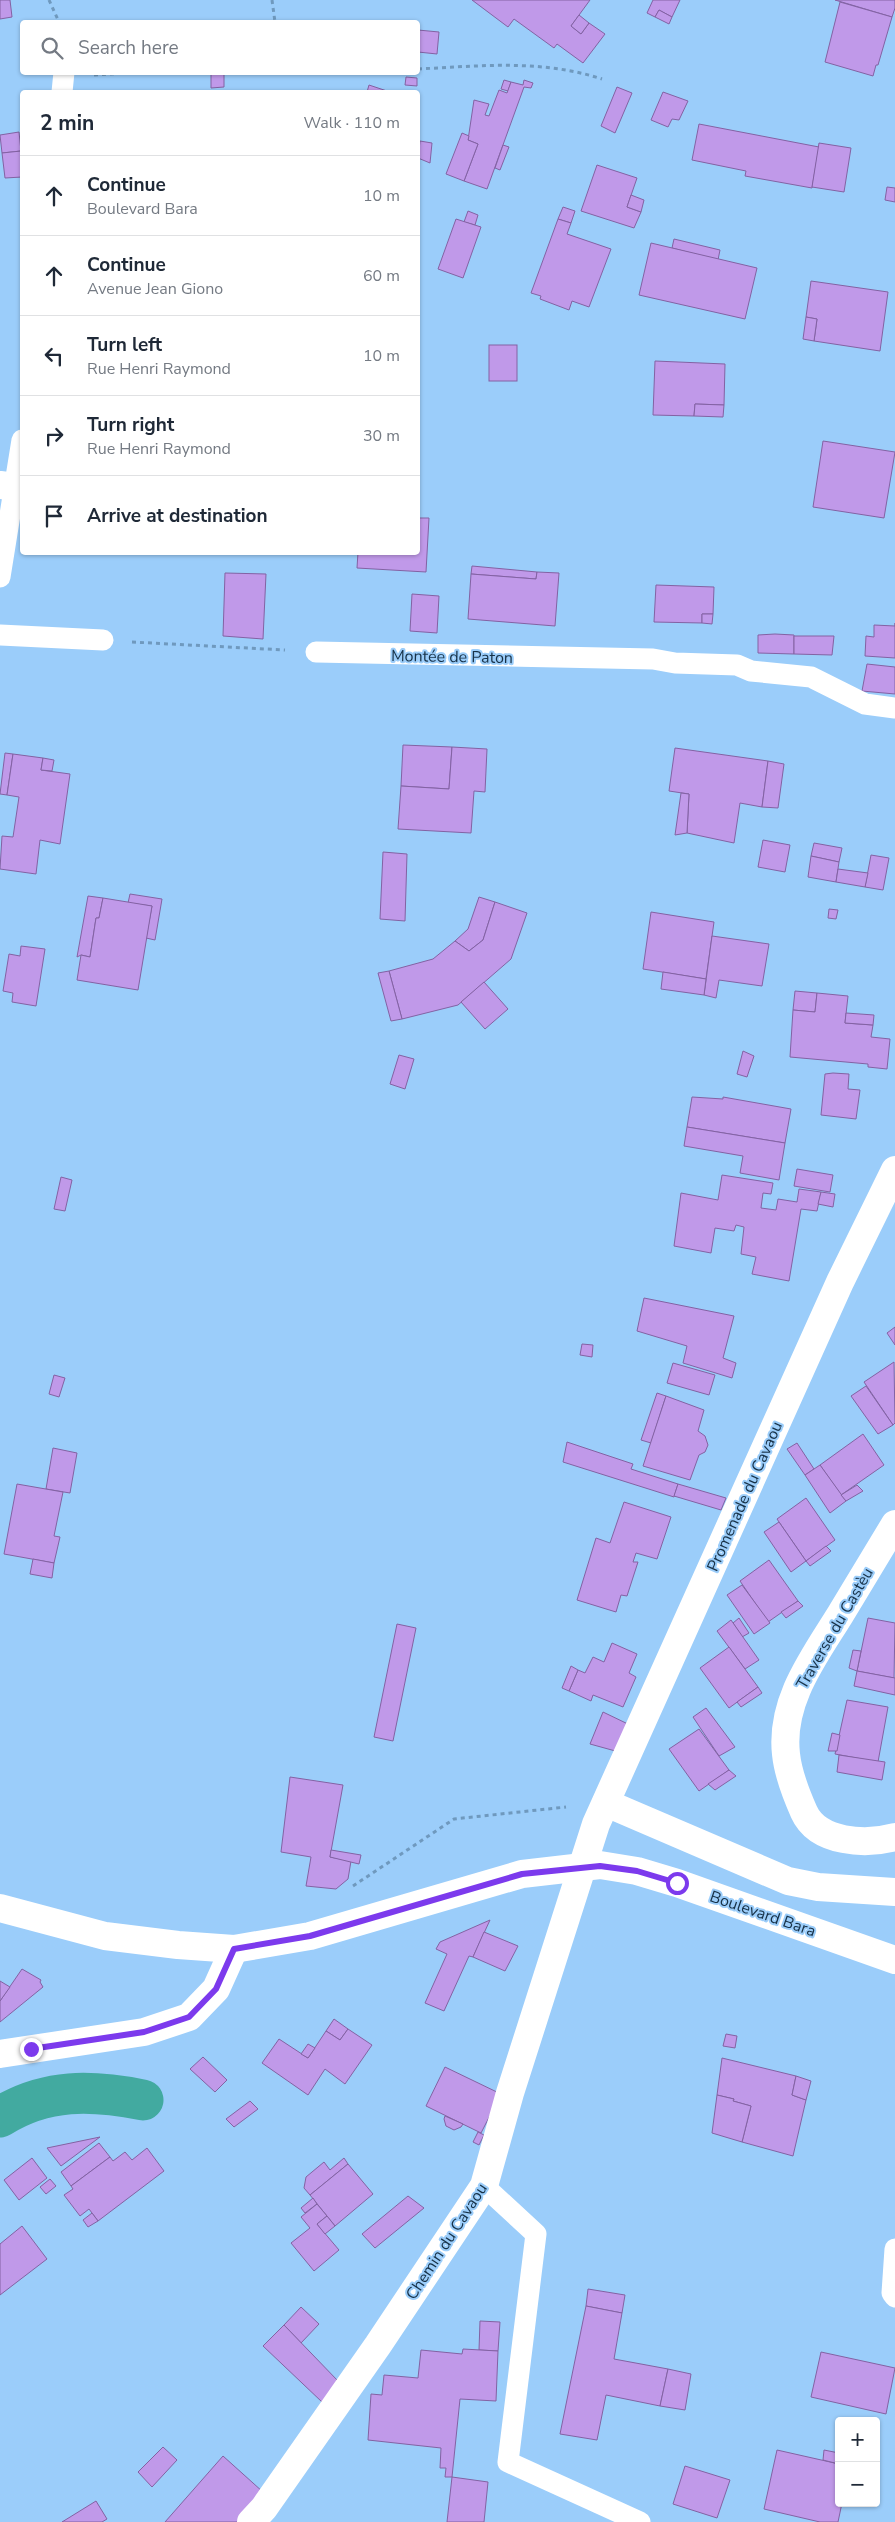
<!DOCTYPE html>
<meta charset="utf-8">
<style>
:root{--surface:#fff;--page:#f2f2f3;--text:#1f2937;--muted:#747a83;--line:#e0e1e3}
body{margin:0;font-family:"Nunito Sans",sans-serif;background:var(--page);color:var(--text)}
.controls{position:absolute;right:15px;bottom:15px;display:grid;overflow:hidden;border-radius:5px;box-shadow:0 1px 4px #0004}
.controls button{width:45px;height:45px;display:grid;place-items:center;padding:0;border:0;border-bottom:1px solid var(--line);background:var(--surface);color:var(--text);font:25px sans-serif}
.stop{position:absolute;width:15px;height:15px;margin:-11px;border:4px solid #7c3aed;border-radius:50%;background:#fff}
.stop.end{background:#7c3aed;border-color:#fff;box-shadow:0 1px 5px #0008}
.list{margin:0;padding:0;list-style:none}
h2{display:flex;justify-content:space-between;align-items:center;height:65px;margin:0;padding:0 20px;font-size:21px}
h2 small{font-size:16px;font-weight:400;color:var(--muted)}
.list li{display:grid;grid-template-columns:32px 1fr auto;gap:15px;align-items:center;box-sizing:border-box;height:80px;padding:0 20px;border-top:1px solid var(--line)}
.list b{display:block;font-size:19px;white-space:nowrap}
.list p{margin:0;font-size:16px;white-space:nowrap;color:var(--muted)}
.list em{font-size:16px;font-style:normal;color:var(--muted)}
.icon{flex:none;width:28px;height:28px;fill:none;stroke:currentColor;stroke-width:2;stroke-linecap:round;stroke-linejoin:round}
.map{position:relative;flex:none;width:895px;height:2522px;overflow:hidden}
.search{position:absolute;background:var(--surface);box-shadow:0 1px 4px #0004;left:20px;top:20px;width:400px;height:55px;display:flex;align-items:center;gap:12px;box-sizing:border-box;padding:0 18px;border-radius:5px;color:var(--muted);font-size:19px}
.panel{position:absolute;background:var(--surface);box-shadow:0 1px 4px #0004;left:20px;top:90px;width:400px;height:465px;border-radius:5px}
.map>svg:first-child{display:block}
</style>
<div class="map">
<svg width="895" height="2522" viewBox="0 0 895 2522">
<rect width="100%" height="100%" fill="#9bcdfa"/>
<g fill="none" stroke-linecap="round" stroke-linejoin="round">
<path stroke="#42aaa0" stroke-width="41" d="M0,2117C46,2088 92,2090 143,2100"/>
</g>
<g fill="#c099e9" stroke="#8362a3">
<polygon points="0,0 10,0 12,17 0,19"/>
<polygon points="472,0 590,0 571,26 581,34 589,23 605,34 583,63 557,44 554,48 514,19 508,27"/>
<polygon points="653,0 680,0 672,17 659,10 655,17 647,13"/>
<polygon points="835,0 895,0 895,8 892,17"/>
<polygon points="840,2 892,17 878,65 876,65 873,76 825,62"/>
<polygon points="659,10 672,17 669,24 655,17"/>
<polygon points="579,15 589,23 581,34 571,26"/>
<polygon points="418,30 439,32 437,54 418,52"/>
<polygon points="211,72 224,72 224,87 211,88"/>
<polygon points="406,77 417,78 417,86 405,85"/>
<polygon points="504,80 511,82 508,91 501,89"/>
<polygon points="524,80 533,83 531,88 524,87 487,189 464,181 478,144 468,140 474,100 489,104 485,115 489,116 499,90 507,93 511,82 523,85"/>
<polygon points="369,85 387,91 387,92 367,92"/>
<polygon points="617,87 632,93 615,133 601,126"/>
<polygon points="663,92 688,101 679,120 672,119 668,127 651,120"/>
<polygon points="699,124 819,147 812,188 745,176 746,171 692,160"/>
<polygon points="19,132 21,151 2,153 0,135"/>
<polygon points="462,133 469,136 468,140 478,144 464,181 446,174"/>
<polygon points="420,141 432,143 430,163 418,158"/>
<polygon points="819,143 851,148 844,192 812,187"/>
<polygon points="503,145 509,147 500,170 495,168"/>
<polygon points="21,151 22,177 5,178 2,153"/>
<polygon points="597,165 637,178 627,207 641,212 634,228 581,211"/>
<polygon points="887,187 895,188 895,202 885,200"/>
<polygon points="631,195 644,200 641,212 627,207"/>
<polygon points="563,207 575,211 571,223 558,219"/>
<polygon points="468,211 478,215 475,225 464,222"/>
<polygon points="456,219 481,227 463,278 438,269"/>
<polygon points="558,219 571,223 567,234 611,249 589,307 572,301 569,310 540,299 541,296 531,293"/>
<polygon points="674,239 720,250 718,260 672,248"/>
<polygon points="651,243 757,268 745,319 639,295"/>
<polygon points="811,281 888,292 880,351 814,341 817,319 806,317"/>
<polygon points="806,317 817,319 814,341 803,339"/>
<rect x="489" y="345" width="28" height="36"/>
<polygon points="655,361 725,364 724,405 695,404 694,416 653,415"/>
<polygon points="695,404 724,405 723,417 694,416"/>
<polygon points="823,441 895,452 884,518 813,507"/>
<polygon points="418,518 429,518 426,572 357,568 358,552 418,552"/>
<polygon points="472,566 537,572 536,579 471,574"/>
<polygon points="537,572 559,573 555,626 468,619 471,574 536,579"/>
<polygon points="225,573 266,574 263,639 223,636"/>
<polygon points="656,585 714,587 713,614 702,614 702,623 654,622"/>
<polygon points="412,594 439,596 437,633 410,631"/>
<polygon points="702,614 713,614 712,624 702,623"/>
<polygon points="895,623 895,658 865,656 866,636 874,637 874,625 895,626"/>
<polygon points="775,634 794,635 794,654 758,653 758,635"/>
<polygon points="794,636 834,636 832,655 794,654"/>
<polygon points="867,664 895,667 895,694 862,691"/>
<polygon points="403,745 452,747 449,789 401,786"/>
<polygon points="452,747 487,749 485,792 474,791 471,833 398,829 401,786 449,789"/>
<polygon points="675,748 768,761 762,807 740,803 734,843 687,833 689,794 669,791"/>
<polygon points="5,753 13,754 7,795 0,794"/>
<polygon points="13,754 43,758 41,770 70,774 60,844 40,840 36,874 0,869 2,836 13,837 19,797 7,795"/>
<polygon points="43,758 54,760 52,771 41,770"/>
<polygon points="768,761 784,764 778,808 762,807"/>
<polygon points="681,793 689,794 687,833 675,835"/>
<polygon points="763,840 790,845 785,872 758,867"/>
<polygon points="814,843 842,848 839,862 811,856"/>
<polygon points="383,852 407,854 405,921 380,919"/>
<polygon points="871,855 889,858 883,890 865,887"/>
<polygon points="811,856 839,862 836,882 808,877"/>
<polygon points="838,869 868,873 865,887 836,882"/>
<polygon points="130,894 162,899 155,940 146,938 152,906 128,903"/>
<polygon points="88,896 103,898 99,918 96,918 90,957 81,955 77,957"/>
<polygon points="479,897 495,902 483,940 469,951 455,941 468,929"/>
<polygon points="103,898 152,906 138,990 77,980 81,955 90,957 96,918 99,918"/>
<polygon points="495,902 527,913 511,959 458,1005 402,1019 389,971 433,959 455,941 469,951 483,940"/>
<polygon points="829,909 838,910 836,919 828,918"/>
<polygon points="651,912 714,922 706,979 643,969"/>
<polygon points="712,936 769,944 762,986 719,980 716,998 704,995"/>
<polygon points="21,946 45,949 36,1006 12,1002 13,993 3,991 9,954 20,956"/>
<polygon points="389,971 402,1019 391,1021 378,973"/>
<polygon points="663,972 706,979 704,995 661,989"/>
<polygon points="484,982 508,1009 485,1029 461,1002"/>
<polygon points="795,991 817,993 815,1012 793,1010"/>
<polygon points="817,993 848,996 845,1023 873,1025 871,1037 890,1039 887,1069 868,1067 868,1064 790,1057 793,1010 815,1012"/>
<polygon points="846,1013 874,1015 873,1025 845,1023"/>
<polygon points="743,1051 754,1056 747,1077 737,1074"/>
<polygon points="399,1055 414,1059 405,1089 390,1084"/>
<polygon points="833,1073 849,1074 848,1089 860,1090 856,1119 821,1115 825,1074"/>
<polygon points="692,1097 723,1099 723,1097 791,1109 785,1143 687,1127"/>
<polygon points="687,1127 785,1143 779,1180 740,1173 743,1156 684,1146"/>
<polygon points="797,1169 833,1175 830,1192 794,1186"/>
<polygon points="722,1175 773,1183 771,1194 763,1193 761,1208 776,1210 778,1199 797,1202 799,1189 821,1192 817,1211 801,1209 789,1281 752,1274 756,1257 741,1254 744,1227 736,1225 734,1231 715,1228 711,1253 674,1246 681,1193 718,1200"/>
<polygon points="61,1177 72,1180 65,1211 54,1209"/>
<polygon points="821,1192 835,1194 833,1207 818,1204"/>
<polygon points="644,1298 734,1316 723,1358 736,1363 732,1378 683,1363 687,1346 637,1331"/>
<polygon points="895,1327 895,1345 887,1333"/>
<polygon points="582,1344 593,1345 592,1357 580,1355"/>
<polygon points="894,1362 895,1423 893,1425 864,1382"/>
<polygon points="673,1363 715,1375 709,1395 667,1383"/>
<polygon points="54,1375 65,1378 59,1397 49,1394"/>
<polygon points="866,1386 893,1425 878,1434 851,1396"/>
<polygon points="657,1393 666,1396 651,1443 641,1440"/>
<polygon points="666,1396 704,1410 698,1431 705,1436 708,1445 705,1452 699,1455 690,1480 643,1466"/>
<polygon points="863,1434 884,1465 841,1495 820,1465"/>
<polygon points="567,1442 633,1464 631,1469 678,1484 674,1497 563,1462"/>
<polygon points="797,1443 814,1469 805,1475 787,1449"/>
<polygon points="53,1448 77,1453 70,1493 46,1489"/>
<polygon points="820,1465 846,1501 830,1513 805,1475"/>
<polygon points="17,1484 63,1492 54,1536 60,1537 54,1563 4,1554"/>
<polygon points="678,1484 726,1498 721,1510 674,1496"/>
<polygon points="857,1485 863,1491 846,1501 841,1495"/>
<polygon points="806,1498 835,1540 806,1561 777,1519"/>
<polygon points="624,1502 671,1517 657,1559 636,1553 633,1562 638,1562 627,1596 621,1595 616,1612 577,1600 596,1538 610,1543"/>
<polygon points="779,1522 806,1561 791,1572 764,1532"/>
<polygon points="826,1546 831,1551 810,1566 806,1561"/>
<polygon points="33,1559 54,1563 52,1578 30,1574"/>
<polygon points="769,1560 798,1601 768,1622 740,1581"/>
<polygon points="742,1585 770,1623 754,1634 727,1595"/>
<polygon points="798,1601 803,1606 786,1618 781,1612"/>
<polygon points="739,1618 749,1633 742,1637 733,1623"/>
<polygon points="868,1618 895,1623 894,1678 857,1671"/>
<polygon points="731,1620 759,1660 745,1669 717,1631"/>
<polygon points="397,1624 416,1628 393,1741 374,1737"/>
<polygon points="612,1643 637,1654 629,1673 636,1677 623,1707 593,1695 591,1701 569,1691 578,1670 585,1673 593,1657 604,1662"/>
<polygon points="729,1647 758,1687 729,1708 700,1668"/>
<polygon points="853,1650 861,1651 857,1671 849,1668"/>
<polygon points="571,1666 578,1670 569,1691 562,1688"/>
<polygon points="857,1671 895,1678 895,1695 854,1686"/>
<polygon points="758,1687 762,1693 741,1707 737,1702"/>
<polygon points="847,1700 888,1707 878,1762 835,1754"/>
<polygon points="706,1708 735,1747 719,1756 693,1717"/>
<polygon points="603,1712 630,1725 619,1752 590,1744"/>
<polygon points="699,1729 729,1770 699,1791 669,1749"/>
<polygon points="832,1733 840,1735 837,1751 828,1751"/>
<polygon points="839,1755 885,1762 882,1780 837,1772"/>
<polygon points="729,1770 736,1776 715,1790 708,1784"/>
<polygon points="290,1777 343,1785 330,1857 351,1861 348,1879 336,1889 306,1886 311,1857 281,1852"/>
<polygon points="331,1850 361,1855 359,1864 330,1857"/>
<polygon points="490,1920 473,1957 469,1956 444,2011 425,2003 447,1954 436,1949 440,1942"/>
<polygon points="484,1932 518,1946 505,1971 473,1957"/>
<polygon points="22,1969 41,1980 40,1982 43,1987 0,2022 0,2001"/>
<polygon points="0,1981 10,1987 0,2001"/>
<polygon points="334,2019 348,2029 340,2040 326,2031"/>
<polygon points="348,2029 372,2045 345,2084 325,2069 308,2095 262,2063 279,2039 308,2058 326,2031 340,2040"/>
<polygon points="726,2034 737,2036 735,2048 723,2046"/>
<polygon points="308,2044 315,2048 308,2058 301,2054"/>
<polygon points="203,2057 227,2080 215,2092 190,2069"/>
<polygon points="722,2058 796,2076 792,2095 806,2100 793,2156 742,2142 751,2106 733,2101 734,2099 717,2095"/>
<polygon points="445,2067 501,2094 481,2133 426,2106"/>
<polygon points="796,2076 811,2081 806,2100 792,2095"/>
<polygon points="717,2095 734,2099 733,2101 751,2106 742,2142 712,2133"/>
<polygon points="250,2101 258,2109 234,2127 226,2119"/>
<polygon points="445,2116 463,2124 461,2127 454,2130 446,2126 444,2119"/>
<polygon points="478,2132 484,2135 479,2145 473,2142"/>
<polygon points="100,2137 61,2166 47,2148"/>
<polygon points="99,2143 110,2157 71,2186 61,2172"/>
<polygon points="147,2148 164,2171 98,2221 89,2209 80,2216 64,2195 73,2189 71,2186 110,2157 113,2161 125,2152 132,2160"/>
<polygon points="32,2158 47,2178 19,2200 4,2180"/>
<polygon points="344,2158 348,2164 310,2195 304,2188 306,2177 324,2162 330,2170"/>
<polygon points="348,2164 373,2194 335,2226 310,2195"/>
<polygon points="50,2179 56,2186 46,2194 40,2187"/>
<polygon points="408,2196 424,2208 375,2248 362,2234"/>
<polygon points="313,2198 317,2204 305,2213 301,2208"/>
<polygon points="317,2204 327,2216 317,2224 339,2250 314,2271 291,2243 310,2228 301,2217"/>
<polygon points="92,2213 98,2221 88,2227 83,2220"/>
<polygon points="327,2216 335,2226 325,2234 317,2224"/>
<polygon points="22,2226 47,2259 0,2295 0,2244"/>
<polygon points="588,2289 625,2295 622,2313 586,2306"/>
<polygon points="586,2306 622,2313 614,2359 668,2369 660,2406 606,2395 597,2440 560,2434"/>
<polygon points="301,2307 319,2324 301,2343 284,2325"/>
<polygon points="480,2321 500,2322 498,2351 479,2350"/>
<polygon points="284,2325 338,2381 322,2402 263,2346"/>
<polygon points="463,2349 498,2351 496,2401 460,2399 452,2477 445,2477 446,2468 440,2468 441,2448 368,2440 371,2394 382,2395 384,2375 418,2378 421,2350 462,2354"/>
<polygon points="821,2352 895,2368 886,2414 811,2397"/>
<polygon points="668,2369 691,2374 685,2410 660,2406"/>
<polygon points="163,2447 177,2460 152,2487 138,2472"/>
<polygon points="777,2450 839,2464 839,2503 842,2503 838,2522 820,2522 764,2509"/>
<polygon points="824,2450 839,2453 839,2464 823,2460"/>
<polygon points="223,2456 263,2492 237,2522 165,2522"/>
<polygon points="685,2466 730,2480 717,2518 673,2504"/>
<polygon points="452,2477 488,2482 484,2522 447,2522"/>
<polygon points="96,2501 107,2519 102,2522 62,2522"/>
</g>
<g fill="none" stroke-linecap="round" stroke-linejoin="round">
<g stroke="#6f99be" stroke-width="3" stroke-dasharray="4 4" stroke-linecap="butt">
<polyline points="49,0 59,22"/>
<polyline points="272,0 275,22"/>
<path d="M418,69C480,66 541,59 602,79"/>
<polyline points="94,75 138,72"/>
<polyline points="132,642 285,650"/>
<polyline points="353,1886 454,1819 566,1807"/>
</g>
<g stroke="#fff" stroke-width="21">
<polyline points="62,92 64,72"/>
<polyline points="0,577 22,440"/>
<polyline points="0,635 103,640"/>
<polyline points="316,652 653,659 675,663 737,665 751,671 811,677 865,704 895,708"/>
<polyline points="484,2186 536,2234 508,2462 640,2522"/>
<polyline points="895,2249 892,2293 895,2297"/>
</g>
<g stroke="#fff" stroke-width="28">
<polyline points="0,485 15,487"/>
<path d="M895,1524C877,1554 858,1585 840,1615C814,1657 780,1701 786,1754C788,1774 796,1794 804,1812C818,1843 866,1845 895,1837"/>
<polyline points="606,1803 788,1881 818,1887 895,1892"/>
<polyline points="0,2054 144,2032 189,2017 216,1989 234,1949"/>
<polyline points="251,2522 264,2508 378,2345 484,2186 510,2093 596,1824 840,1282 895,1170"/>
</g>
<polyline stroke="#fff" stroke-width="28" points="0,1908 105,1936 178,1945 234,1949 310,1936 522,1874 600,1865 637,1871 677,1883 895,1960"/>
</g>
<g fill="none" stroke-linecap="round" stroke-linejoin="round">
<polyline stroke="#7c3aed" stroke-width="6" points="31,2049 144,2032 189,2017 216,1989 234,1949 310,1936 522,1874 600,1866 637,1871 677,1883"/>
</g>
<g text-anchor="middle" stroke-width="4" stroke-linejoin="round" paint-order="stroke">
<g font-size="16" fill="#173147" stroke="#9bcdfa">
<text transform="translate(452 656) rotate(1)" y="6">Montée de Paton</text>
<text transform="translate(744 1496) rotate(-66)" y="6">Promenade du Cavaou</text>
<text transform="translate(834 1628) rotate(-60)" y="6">Traverse du Castèu</text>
<text transform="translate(763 1913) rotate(19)" y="6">Boulevard Bara</text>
<text transform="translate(446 2241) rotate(-57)" y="6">Chemin du Cavaou</text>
</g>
</g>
</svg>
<div class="controls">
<button>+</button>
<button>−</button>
</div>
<div class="stop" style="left:677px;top:1883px"></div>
<div class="stop end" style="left:31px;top:2049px"></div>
<div class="search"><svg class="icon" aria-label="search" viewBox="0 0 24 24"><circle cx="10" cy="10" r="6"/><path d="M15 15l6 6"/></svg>Search here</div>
<section class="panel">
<h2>2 min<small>Walk · 110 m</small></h2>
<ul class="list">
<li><svg class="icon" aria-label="ahead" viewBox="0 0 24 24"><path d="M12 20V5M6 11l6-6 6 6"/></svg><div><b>Continue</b><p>Boulevard Bara</p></div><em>10 m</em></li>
<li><svg class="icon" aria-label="ahead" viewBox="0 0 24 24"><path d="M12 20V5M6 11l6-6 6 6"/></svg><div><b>Continue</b><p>Avenue Jean Giono</p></div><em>60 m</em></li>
<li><svg class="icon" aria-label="left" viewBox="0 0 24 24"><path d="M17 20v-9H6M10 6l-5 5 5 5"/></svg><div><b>Turn left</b><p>Rue Henri Raymond</p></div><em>10 m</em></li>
<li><svg class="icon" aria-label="right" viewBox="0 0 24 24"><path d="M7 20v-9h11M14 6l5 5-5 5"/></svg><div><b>Turn right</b><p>Rue Henri Raymond</p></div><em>30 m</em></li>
<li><svg class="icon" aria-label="arrive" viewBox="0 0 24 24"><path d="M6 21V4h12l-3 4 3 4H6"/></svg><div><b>Arrive at destination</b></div></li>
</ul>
</section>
</div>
